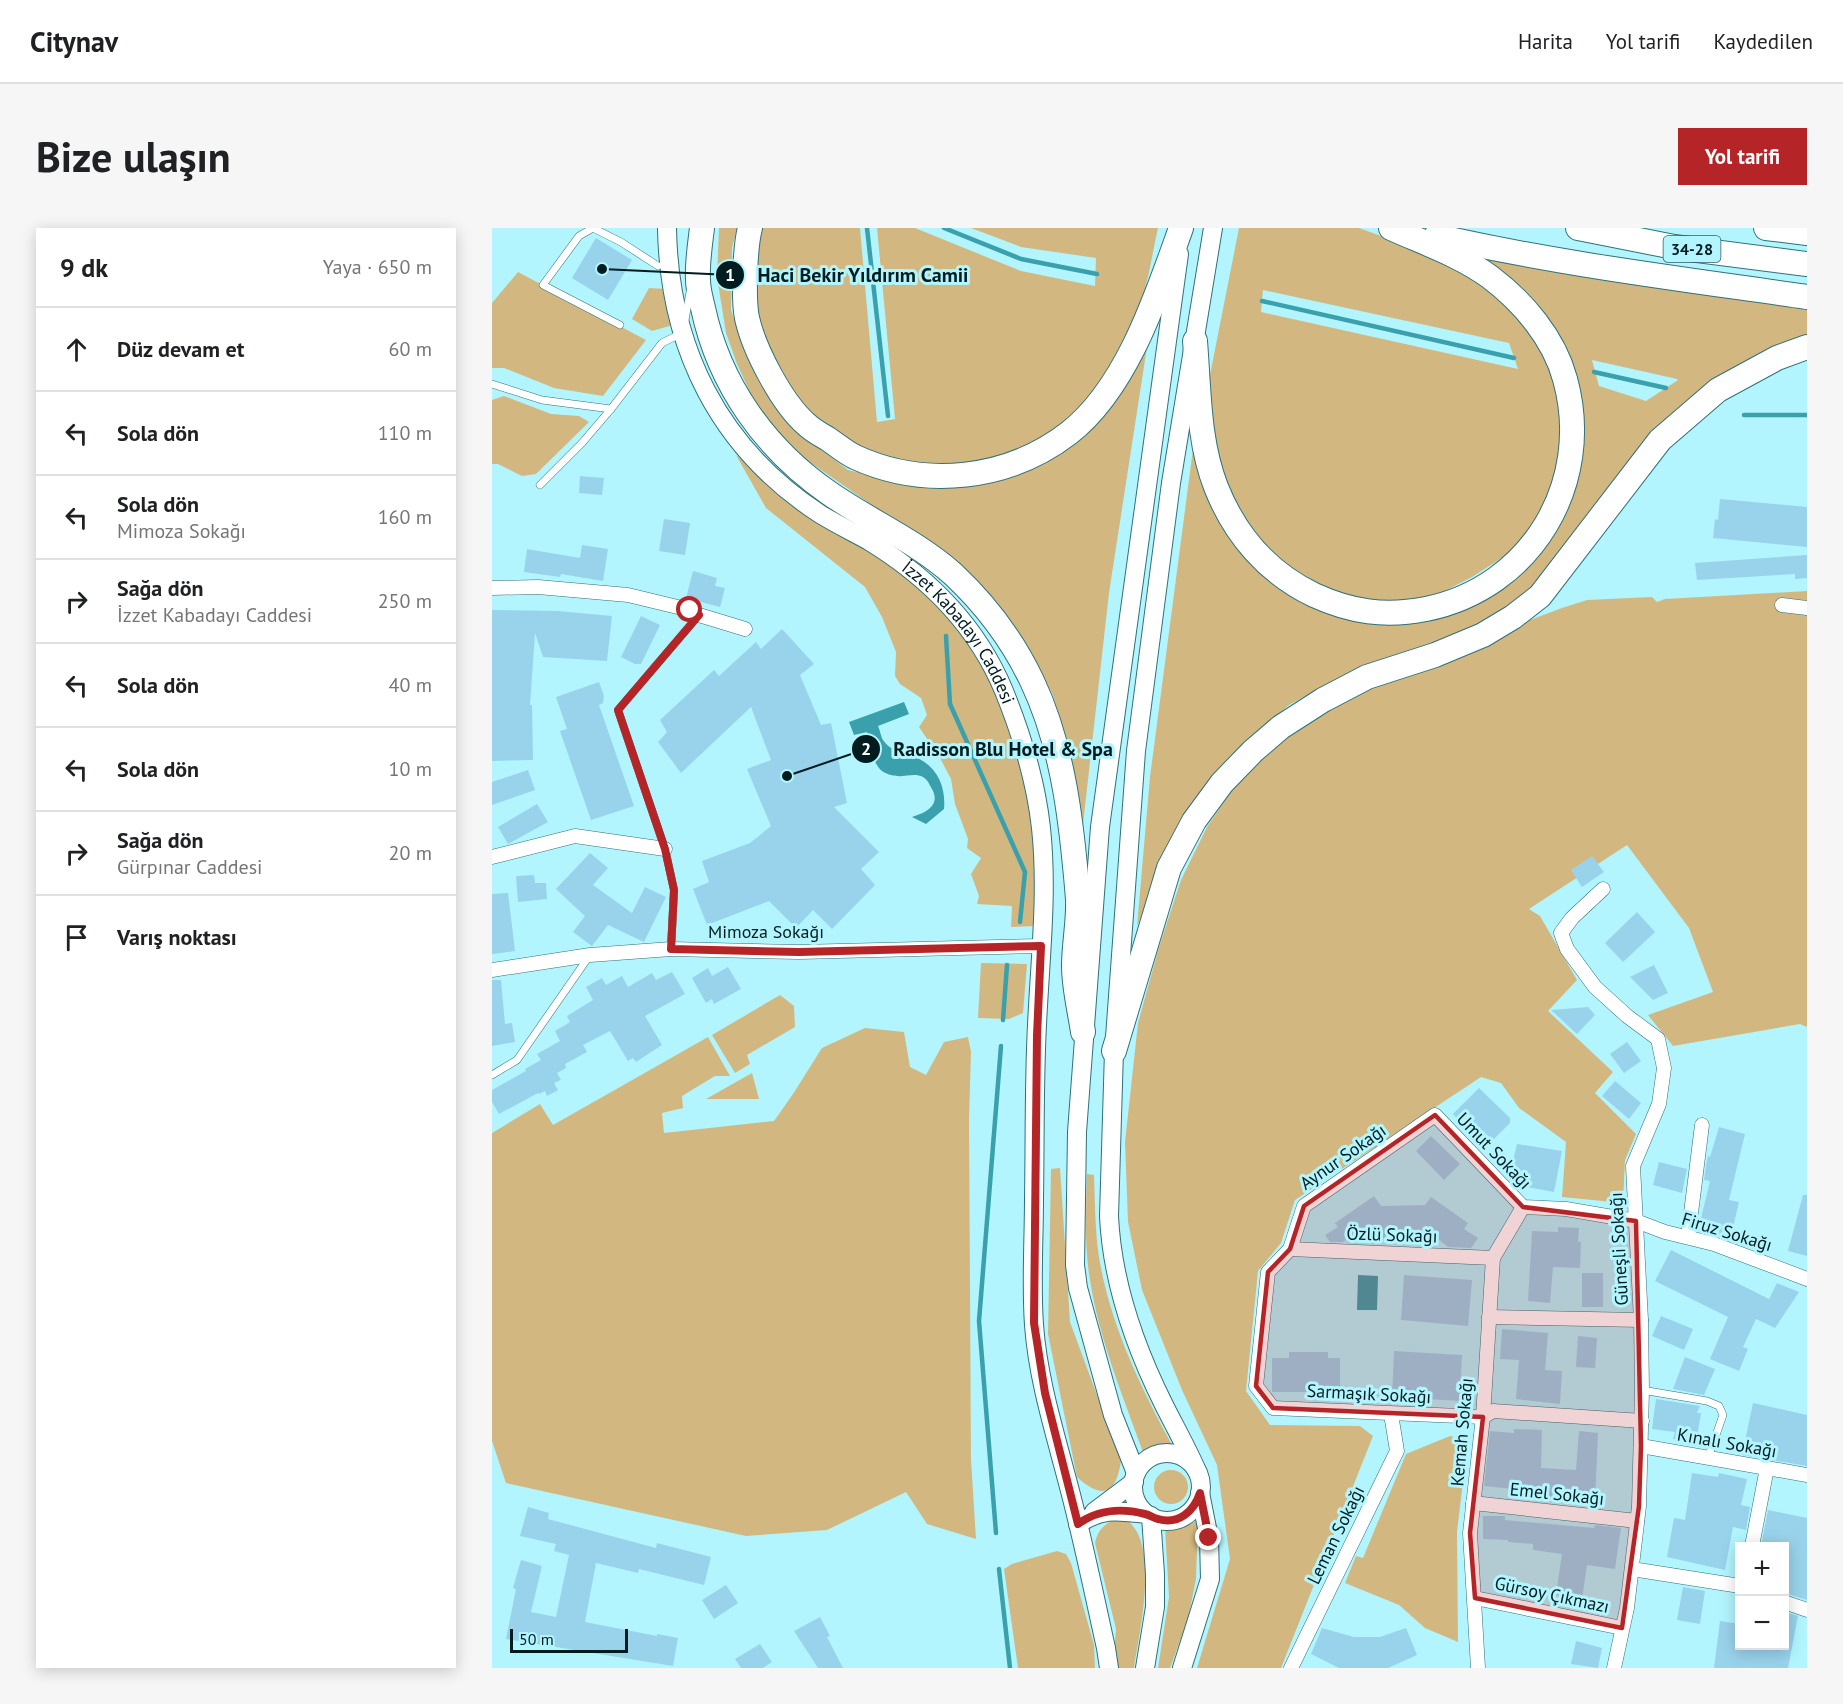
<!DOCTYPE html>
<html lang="tr">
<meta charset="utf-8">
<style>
:root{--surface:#fff;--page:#f6f6f6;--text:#202124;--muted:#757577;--line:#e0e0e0;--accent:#b52527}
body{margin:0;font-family:"PT Sans",sans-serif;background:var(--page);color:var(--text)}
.controls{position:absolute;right:18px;bottom:18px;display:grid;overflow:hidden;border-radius:0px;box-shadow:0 3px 15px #0003}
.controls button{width:54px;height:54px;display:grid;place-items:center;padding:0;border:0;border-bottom:2px solid var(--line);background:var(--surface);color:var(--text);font:30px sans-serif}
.scale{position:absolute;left:18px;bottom:15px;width:118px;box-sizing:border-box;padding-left:6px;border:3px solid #011c1f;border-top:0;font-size:16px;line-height:21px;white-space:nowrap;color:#011c1f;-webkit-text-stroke:4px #b2f5fe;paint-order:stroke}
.stop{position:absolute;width:18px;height:18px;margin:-14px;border:4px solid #b52527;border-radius:50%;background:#fff}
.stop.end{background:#b52527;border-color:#fff;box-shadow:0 2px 6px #0008}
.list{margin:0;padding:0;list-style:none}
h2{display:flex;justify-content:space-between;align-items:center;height:78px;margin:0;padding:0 24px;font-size:26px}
h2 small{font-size:20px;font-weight:400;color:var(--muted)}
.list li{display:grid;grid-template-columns:39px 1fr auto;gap:18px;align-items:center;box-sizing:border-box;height:84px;padding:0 24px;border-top:2px solid var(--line)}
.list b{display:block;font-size:22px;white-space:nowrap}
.list p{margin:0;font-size:20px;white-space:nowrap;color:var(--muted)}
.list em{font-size:20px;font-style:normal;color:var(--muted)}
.icon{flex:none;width:33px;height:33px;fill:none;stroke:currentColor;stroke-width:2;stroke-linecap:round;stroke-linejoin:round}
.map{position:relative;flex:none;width:1315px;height:1440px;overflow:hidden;border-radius:0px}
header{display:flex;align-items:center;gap:36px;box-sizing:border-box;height:84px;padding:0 30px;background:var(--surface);border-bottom:2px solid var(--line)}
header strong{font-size:28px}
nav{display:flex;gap:33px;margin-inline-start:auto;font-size:21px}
.intro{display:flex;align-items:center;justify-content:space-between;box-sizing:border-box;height:144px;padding:0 36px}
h1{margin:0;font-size:42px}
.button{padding:15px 27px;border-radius:0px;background:var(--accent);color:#fff;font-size:21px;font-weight:700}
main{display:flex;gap:36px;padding:0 36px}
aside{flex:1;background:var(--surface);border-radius:0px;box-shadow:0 3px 15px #0003}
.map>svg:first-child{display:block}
</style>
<header>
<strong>Citynav</strong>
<nav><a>Harita</a><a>Yol tarifi</a><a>Kaydedilen</a></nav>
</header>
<div class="intro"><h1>Bize ulaşın</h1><a class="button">Yol tarifi</a></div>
<main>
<aside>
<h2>9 dk<small>Yaya · 650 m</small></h2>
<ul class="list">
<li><svg class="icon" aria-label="ahead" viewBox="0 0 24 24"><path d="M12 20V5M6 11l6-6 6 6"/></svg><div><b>Düz devam et</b></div><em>60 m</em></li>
<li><svg class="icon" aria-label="left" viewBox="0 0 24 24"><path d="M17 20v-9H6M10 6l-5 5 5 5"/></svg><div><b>Sola dön</b></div><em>110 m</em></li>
<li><svg class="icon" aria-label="left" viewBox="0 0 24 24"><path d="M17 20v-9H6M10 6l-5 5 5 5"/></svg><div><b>Sola dön</b><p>Mimoza Sokağı</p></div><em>160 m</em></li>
<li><svg class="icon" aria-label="right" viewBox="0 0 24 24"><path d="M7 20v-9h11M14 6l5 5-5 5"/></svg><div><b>Sağa dön</b><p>İzzet Kabadayı Caddesi</p></div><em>250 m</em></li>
<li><svg class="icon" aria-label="left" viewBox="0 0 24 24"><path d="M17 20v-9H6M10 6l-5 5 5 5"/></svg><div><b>Sola dön</b></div><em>40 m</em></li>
<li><svg class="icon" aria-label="left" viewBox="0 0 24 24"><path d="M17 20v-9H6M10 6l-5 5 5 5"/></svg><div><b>Sola dön</b></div><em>10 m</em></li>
<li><svg class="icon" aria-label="right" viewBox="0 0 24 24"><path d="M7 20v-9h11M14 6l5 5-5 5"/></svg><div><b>Sağa dön</b><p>Gürpınar Caddesi</p></div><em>20 m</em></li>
<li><svg class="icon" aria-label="arrive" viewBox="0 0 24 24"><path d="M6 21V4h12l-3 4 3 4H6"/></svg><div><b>Varış noktası</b></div></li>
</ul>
</aside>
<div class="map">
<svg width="1315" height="1440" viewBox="0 0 1315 1440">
<rect width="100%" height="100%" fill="#b2f5fe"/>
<g fill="#d2b880" fill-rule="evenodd">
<polygon points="227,0 245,0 240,20 239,82 260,140 305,203 356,242 431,258 472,259 511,251 655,119 617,365 590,605 577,524 560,465 532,415 453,328 312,230 285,204 262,173 245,136 234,105 225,49"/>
<path d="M268,0H368L385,194L403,191L385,0H423L529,43L603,58L604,30L529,19L479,0H666C658,36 653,77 635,109C630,120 622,130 616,140C610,150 604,161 596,170C487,291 304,244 265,86C258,58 265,28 268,0Z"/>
<path d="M747,0H867L958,33L1013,68L1043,101L1064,152L1072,219L1052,280L1027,319L980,349L947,366L903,374L859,373L801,347L769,314L741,270L725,237L714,167ZM771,62L1017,115L1026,141L769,84Z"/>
<path d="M979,27L1315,78V110L1214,158L1188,178L1165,201L1045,356L1020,377L991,396L846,450L797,477L759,509L721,548L690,590L645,698L658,549L701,221L726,284L775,349L915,392L1051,318L1078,277L1087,237L1091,199L1088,162L1073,120ZM1100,132L1185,151L1186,152L1154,173L1107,158Z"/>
<polygon points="26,44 154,112 111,168 62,160 12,140 0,140 0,75"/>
<polygon points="157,60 175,61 181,97 160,103 140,91"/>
<polygon points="12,168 59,186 87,188 97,194 44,246 30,248 6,236 0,236 0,172"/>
<polygon points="244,227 402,331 450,368 519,485 544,611 544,698 519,699 520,678 485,676 487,668 479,646 489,630 475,620 476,611 463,576 459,551 448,530 427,499 435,487 429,470 408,456 403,448 404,424 390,389 373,359 274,280"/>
<polygon points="1315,363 1315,799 1308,796 1181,818 1156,787 1221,764 1197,700 1135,617 1037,681 1048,688 1085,752 1056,783 1121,844 1103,865 1144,906 1133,932 1131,975 1070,969 1074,914 1027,880 1009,855 989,849 803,972 789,1015 766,1043 754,1163 778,1197 868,1198 881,1208 789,1440 705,1440 738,1331 725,1237 690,1162 650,1062 636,994 633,914 646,795 667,719 689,652 715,599 747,552 778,519 827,483 1030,395 1070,380 1095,372 1160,369 1165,374 1173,371"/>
<polygon points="489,735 535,736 531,785 517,791 486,790"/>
<polygon points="288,767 302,778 303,799 255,827 258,836 243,845 220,807"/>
<polygon points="373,800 412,804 418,839 434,847 452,814 476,809 479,824 477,892 479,1232 484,1311 435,1296 414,1264 335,1302 254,1308 14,1255 0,1213 0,905 48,876 61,897 216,809 238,848 223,848 190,868 191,880 170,885 172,905 282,893 301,866 330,820"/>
<polygon points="260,845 267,871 214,871"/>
<path d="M568,940L578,1094L629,1232C625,1265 611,1273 585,1249L556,1106L559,941Z"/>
<path d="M595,946L602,947C603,975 603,1002 607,1029C618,1096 648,1158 680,1217L666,1219L651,1224C631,1168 607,1111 598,1052C592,1017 594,981 595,946Z"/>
<polygon points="958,1208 976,1212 965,1304 966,1414 933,1400 907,1377 853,1355 864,1328 871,1330 914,1226"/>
<circle cx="679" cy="1259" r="17"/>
<path d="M631,1290C670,1309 647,1405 642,1440H621L624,1401L603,1315C606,1300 616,1292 631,1290Z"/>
<path d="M706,1292L704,1351L696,1391L678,1440H666L677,1369L673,1299C686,1301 694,1299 706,1292Z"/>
<polygon points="565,1323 574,1326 579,1335 602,1417 603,1440 526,1440 512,1341 520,1336"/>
</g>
<g fill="#39a0ac">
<path d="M412,474L417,486L386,498C388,502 389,509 391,512C399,524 413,525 425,530C446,539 454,560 452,581L434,596L420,589C434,585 449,577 440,561C437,556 436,552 431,549C419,543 407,554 390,543C380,535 378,516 375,504L362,507L357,494Z"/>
<polygon points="866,1047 886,1048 885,1082 865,1082"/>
</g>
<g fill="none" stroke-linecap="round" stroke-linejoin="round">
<g stroke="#39a0ac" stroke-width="4.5">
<polyline points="375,0 396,188"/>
<polyline points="452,0 529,31 605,46"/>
<polyline points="770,73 1022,130"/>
<polyline points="1102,144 1174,160"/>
<polyline points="1252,187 1315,187"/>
<polyline points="454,408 458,476 533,644 528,694"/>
<polyline points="511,792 515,737"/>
<polyline points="504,1305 487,1093 509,818"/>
<polyline points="507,1341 518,1440"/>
</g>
</g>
<g fill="#99d3eb">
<polygon points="104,10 140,32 116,72 80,50"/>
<polygon points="88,248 112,250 110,267 87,265"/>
<polygon points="1228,271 1315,279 1315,319 1221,310 1223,291 1226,292"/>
<polygon points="172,291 198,295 193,327 167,323"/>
<polygon points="90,317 116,321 111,353 69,346 68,349 32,344 35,321 88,330"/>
<polygon points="1315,327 1315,350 1303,351 1303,346 1205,352 1203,335"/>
<polygon points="201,343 225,350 223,358 233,360 228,379 194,370"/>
<polygon points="0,382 66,383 120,388 115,433 51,429 43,405 38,477 40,477 41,532 0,533"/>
<polygon points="149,388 168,397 149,436 143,436 129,429"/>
<polygon points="290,401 322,436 308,447 329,497 339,495 355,575 342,579 387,624 369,641 383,657 340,701 321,682 304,700 277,673 215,697 201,661 217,654 210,633 258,615 279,598 255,541 279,532 259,479 189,545 166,514 175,504 168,492 222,442 227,448 264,414 269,421"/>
<polygon points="107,454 112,468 111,475 107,477 142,578 99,592 68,503 75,501 64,469"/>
<polygon points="36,542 43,562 0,577 0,554"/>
<polygon points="45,576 56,594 16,616 6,599"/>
<polygon points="98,625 116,640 101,657 140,685 153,659 174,669 152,714 116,697 100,718 81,704 93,688 64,661"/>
<polygon points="1100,628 1112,644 1090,659 1079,642"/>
<polygon points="42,647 43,655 54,655 55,671 26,674 24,648"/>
<polygon points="16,665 23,723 0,726 0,666"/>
<polygon points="1145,684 1163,704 1131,734 1113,715"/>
<polygon points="1162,737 1176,765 1161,772 1138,749"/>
<polygon points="236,739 249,761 222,776 220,771 214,775 200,750 216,740 220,748"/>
<polygon points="180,744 193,766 153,788 170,817 144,834 141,830 136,833 118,803 91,817 95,824 73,836 74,840 65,845 69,852 62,855 66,862 55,868 53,863 47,866 46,865 7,886 0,874 0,862 34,843 33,841 49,832 45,826 68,813 63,803 78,794 75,788 101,772 94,759 110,750 114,757 130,748 136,759 160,745 164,752"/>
<polygon points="0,752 9,752 13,796 20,795 23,814 0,818"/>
<polygon points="1096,779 1103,787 1085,806 1059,782"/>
<polygon points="1135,814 1149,833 1132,845 1118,826"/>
<polygon points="1123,853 1149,875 1137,891 1110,868"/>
<polygon points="987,860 1018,890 1018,895 993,920 961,886"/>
<polygon points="1227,899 1253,906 1237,972 1247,974 1238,1012 1206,1003 1218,953 1212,952 1215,932 1216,928 1218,929"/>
<polygon points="939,908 968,936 952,952 924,923"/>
<polygon points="1025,916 1070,923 1062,964 1023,957 1017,952"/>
<polygon points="1167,934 1195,941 1190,965 1161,957"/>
<polygon points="1311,967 1315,967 1315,1028 1296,1023"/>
<polygon points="882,968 889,978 933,977 939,969 976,995 972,1001 986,1010 979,1020 956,1019 946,1011 940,1018 933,1018 925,1011 890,1010 882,1016 876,1015 871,1008 861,1015 856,1015 854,1012 851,1014 838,1014 833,1007 846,999 843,995"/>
<polygon points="1066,999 1087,1000 1086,1014 1089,1014 1088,1040 1061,1039 1058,1075 1036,1073 1040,1003 1066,1004"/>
<polygon points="1179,1022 1277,1071 1285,1055 1307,1064 1283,1100 1264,1091 1251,1119 1256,1121 1247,1143 1218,1131 1236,1089 1163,1053"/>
<rect x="1090" y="1045" width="21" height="34"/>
<polygon points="912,1047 980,1052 976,1098 909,1092"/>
<polygon points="1169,1088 1201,1101 1192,1122 1160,1108"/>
<polygon points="1010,1101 1056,1105 1053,1142 1070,1143 1068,1176 1024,1171 1027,1132 1008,1131"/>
<polygon points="1086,1108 1105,1110 1103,1140 1084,1139"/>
<polygon points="902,1123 970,1127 968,1173 900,1169"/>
<polygon points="797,1124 836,1124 836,1130 848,1130 848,1164 780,1164 780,1130 797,1130"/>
<polygon points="1193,1129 1223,1141 1212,1167 1181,1161"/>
<polygon points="1164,1171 1208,1178 1205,1185 1209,1185 1204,1215 1181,1211 1183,1204 1160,1201"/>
<polygon points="1261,1175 1315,1187 1315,1238 1250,1227"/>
<polygon points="1022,1201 1050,1202 1049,1240 1084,1242 1087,1203 1106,1205 1103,1272 1071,1269 1071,1272 1051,1271 1052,1264 992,1258 998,1203 1022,1205"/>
<polygon points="1200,1245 1226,1249 1227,1245 1255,1251 1249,1277 1258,1279 1254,1302 1241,1299 1233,1342 1175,1329 1182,1290 1193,1292"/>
<polygon points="36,1279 57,1285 56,1291 164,1320 165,1315 219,1329 212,1357 147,1341 146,1345 104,1335 93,1394 165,1408 165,1406 186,1410 181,1438 14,1411 24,1361 21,1360 29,1332 50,1338 39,1384 64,1389 77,1327 62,1323 64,1316 28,1308"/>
<polygon points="1276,1282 1315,1290 1315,1372 1293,1365 1293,1318 1269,1318"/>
<polygon points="991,1288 1013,1288 1013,1292 1102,1300 1103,1297 1129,1300 1123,1341 1095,1337 1090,1371 1064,1367 1070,1326 1041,1322 1041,1316 1016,1314 1016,1312 991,1311"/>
<polygon points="234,1357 246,1375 222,1391 210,1372"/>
<polygon points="1191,1359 1213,1363 1208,1396 1185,1392"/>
<polygon points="1293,1384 1306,1388 1296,1440 1222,1440 1228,1393 1248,1396 1248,1418 1293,1418"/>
<polygon points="328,1389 338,1408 335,1409 351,1440 326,1440 302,1403"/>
<polygon points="830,1400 862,1409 888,1409 914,1400 925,1427 896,1440 847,1440 819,1426"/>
<polygon points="1084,1413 1110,1420 1106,1440 1079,1436"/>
<polygon points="268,1416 280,1434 271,1440 249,1440 243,1431"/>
</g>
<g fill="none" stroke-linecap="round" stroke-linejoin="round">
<g stroke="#2e7179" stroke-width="8">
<g id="lane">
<polyline points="193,92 198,64"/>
<polyline points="128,97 51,57 87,8 101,0 129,14 166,38"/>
<polyline points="0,156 50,172 119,181"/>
<polyline points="48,257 90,215 119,181 170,115 190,105"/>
<polyline points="179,721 182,662 173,621 126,482 207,387"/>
<polyline points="0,847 25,832 98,727"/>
<polyline points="1150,1162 1215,1173 1227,1178 1231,1187 1216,1230"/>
</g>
</g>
<g stroke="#2e7179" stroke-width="15">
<g id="street">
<polyline points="0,360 46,359 136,367 198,382 207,387 253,401"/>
<polyline points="1290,377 1315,380"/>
<polyline points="0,629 83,608 173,621"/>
<polyline points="1111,661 1080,690 1069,705 1075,721 1103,759 1135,788 1166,811 1172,840 1167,876 1141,938 1149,1092 1150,1162 1147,1278 1135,1380 1122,1440"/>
<polyline points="0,742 98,727 179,721 307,724 549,718"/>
<polyline points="1196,1009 1210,897"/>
<polyline points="798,1021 1001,1030"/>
<polyline points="997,1089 1149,1092"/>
<polyline points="1150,1193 1001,1183 991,1189 781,1180 764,1158 776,1044 798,1021 812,978 943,887 1031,979 1074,981 1144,993 1173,1004 1222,1016 1315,1051"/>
<polyline points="1149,1218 1315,1247"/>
<polyline points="981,1275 1145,1293"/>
<polyline points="1260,1318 1275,1240"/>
<polyline points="1140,1341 1248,1358"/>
<polyline points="983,1370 1130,1400"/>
<polyline points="1292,1374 1315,1382"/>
<polyline points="799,1440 905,1223 899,1186"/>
<polyline points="986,1440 978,1305 991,1189 1001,1030 1031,979"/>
</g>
</g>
<g stroke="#2e7179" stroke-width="20">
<g id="secondary">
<path id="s1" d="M175,0C177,120 227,220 328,286C344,296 361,304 377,313C436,349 485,398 512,463C529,505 544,554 549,600C556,665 548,731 545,797C542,854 543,913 542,970C542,1012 539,1055 542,1097C546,1152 563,1205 577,1259C591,1312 602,1366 614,1420L617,1440"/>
<circle cx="675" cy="1259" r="34"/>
<path d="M705,1243C695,1220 683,1199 672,1177C643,1119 620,1053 617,988L622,823L644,523L679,255L721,0"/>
<polyline points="644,1245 621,1187 586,1060 583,1037 585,904 608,599 687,26"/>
<polyline points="602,1284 642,1254"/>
<path d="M586,1296C611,1279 627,1283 654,1286"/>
<polyline points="653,1440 663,1379 663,1346 659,1288"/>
<polyline points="690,1440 718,1351 717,1310 708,1265"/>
</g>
</g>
<g stroke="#2e7179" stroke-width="26">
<g id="highway">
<path d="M210,0C208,17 205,35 206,52C206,62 209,71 211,80C227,156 273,221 337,265C377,293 424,313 461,346C493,376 521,413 540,453C572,520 580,598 586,671C587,693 582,716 582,738C582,760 588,783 591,804"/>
<path d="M258,0C254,15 254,30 253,45C253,59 252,76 255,90C262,122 290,175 314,196C320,202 329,207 336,211C345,217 353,224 363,229C433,261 516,252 577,205C635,160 665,67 689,0"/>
<polyline points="1086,0 1182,19 1315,36"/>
<polyline points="1274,0 1315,5"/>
<path d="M944,8C1067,36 1191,51 1315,69"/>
<path d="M703,113C707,162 706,213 724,259C743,307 776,345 822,367C859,384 893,389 934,381C1039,360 1102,255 1073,151C1062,110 1031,74 998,49C968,27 932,15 899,0"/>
<polyline points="622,823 677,640 702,593 730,555 761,523 789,499 831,472 875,449 943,427 991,407 1021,389 1048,368 1168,212 1226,162 1285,130 1315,119"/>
</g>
</g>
<use href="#lane" stroke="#fff" stroke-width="7"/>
<use href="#street" stroke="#fff" stroke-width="14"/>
<use href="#secondary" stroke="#fff" stroke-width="18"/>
<use href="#highway" stroke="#fff" stroke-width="24"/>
</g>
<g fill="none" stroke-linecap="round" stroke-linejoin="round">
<path stroke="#b52527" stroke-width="8" d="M198,382L207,387L126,482L173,621L182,662L179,721L307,724L549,718L545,808L542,1095L553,1165L586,1296C607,1281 629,1280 653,1286C658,1287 661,1290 666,1291C687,1297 702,1283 708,1265L717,1310"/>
</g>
<path fill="#b52527" fill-opacity="0.2" stroke="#b52527" stroke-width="4.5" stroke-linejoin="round" d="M943,887L1031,979L1144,993L1149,1218L1147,1278L1130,1400L983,1370L978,1305L991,1189L781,1180L764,1158L776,1044L798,1021L812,978Z"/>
<g text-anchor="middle" stroke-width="6" stroke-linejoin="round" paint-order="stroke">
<rect fill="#b2f5fe" stroke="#365d62" stroke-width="1.5" x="1171.5" y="8" width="57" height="26" rx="4.5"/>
<g font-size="16" font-weight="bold" fill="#011c1f">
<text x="1200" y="27">34-28</text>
</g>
<g font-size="18" fill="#011c1f" stroke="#b2f5fe">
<text dy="6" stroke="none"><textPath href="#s1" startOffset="525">İzzet Kabadayı Caddesi</textPath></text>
<text x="274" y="710">Mimoza Sokağı</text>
<text transform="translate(1002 923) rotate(46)" y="6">Umut Sokağı</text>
<text transform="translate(851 929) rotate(-35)" y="6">Aynur Sokağı</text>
<text transform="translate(1235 1004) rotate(17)" y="6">Firuz Sokağı</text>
<text transform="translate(900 1007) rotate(2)" y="6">Özlü Sokağı</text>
<text transform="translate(1127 1021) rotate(-93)" y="6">Güneşli Sokağı</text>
<text transform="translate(877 1166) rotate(3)" y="6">Sarmaşık Sokağı</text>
<text transform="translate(970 1204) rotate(-85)" y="6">Kemah Sokağı</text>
<text transform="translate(1235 1215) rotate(10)" y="6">Kınalı Sokağı</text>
<text transform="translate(1065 1266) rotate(6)" y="6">Emel Sokağı</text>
<text transform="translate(844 1307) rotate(-64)" y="6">Leman Sokağı</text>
<text transform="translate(1060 1367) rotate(12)" y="6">Gürsoy Çıkmazı</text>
</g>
</g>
<path fill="none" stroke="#011c1f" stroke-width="2" d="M110 41L238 47M295 548L374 521"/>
<g fill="#011c1f" stroke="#b2f5fe" stroke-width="2">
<circle cx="110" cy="41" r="6"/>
<circle cx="295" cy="548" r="6"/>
<circle cx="238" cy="47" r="15"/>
<circle cx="374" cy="521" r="15"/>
</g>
<g font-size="18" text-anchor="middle" font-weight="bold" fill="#fff">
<text x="238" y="53">1</text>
<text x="374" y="527">2</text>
</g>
<g font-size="20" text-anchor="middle" font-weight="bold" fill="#011c1f" stroke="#b2f5fe" stroke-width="6" stroke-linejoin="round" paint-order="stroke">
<text x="371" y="54">Haci Bekir Yıldırım Camii</text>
<text x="511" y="528">Radisson Blu Hotel &amp; Spa</text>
</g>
</svg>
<div class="controls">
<button>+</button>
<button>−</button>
</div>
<div class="scale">50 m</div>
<div class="stop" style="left:198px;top:382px"></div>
<div class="stop end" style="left:717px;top:1310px"></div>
</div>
</main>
